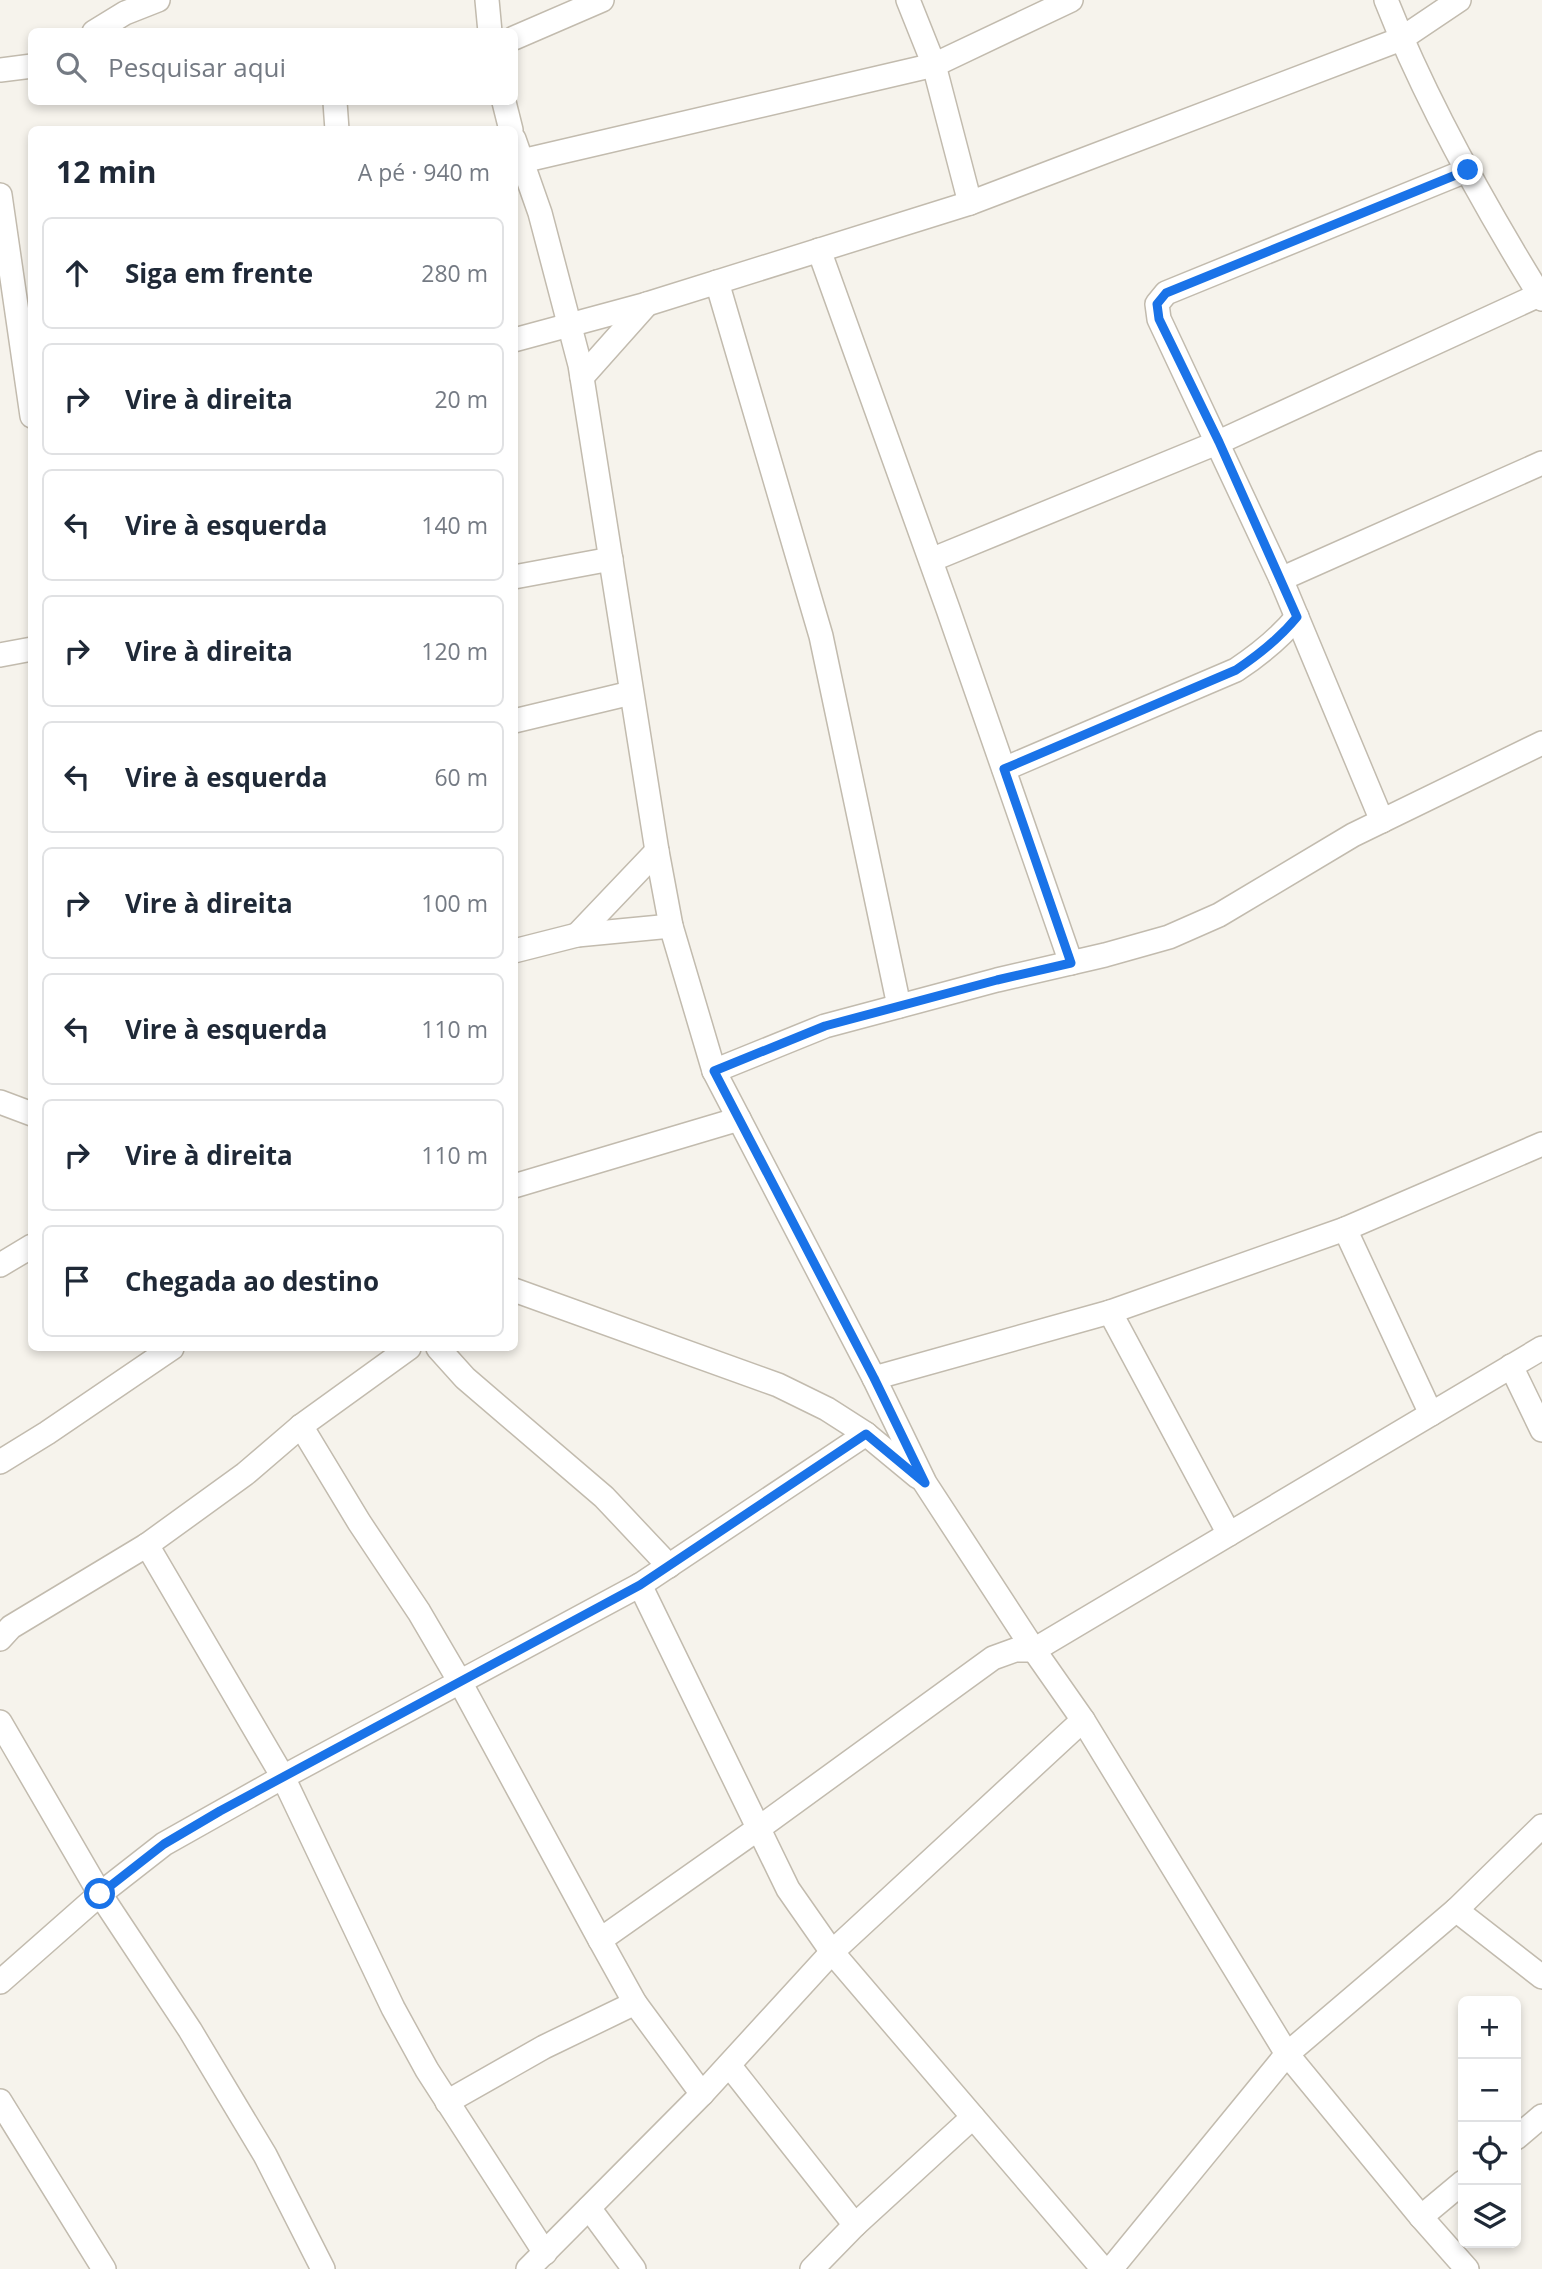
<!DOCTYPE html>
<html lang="pt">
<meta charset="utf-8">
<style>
:root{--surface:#fff;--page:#f6f6f7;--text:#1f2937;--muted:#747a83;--line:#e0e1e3}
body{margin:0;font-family:"Open Sans",sans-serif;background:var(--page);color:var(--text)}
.controls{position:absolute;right:21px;bottom:21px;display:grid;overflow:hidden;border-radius:10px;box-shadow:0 4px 10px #0003}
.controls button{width:63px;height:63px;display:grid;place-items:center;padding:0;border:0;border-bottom:2px solid var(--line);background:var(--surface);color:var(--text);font:35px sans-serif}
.stop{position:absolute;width:21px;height:21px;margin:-16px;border:5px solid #1a73e8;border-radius:50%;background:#fff}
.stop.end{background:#1a73e8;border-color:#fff;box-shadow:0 2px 7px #0008}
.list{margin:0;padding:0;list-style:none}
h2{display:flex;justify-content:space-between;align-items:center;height:91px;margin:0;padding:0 28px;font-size:30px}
h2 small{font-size:23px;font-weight:400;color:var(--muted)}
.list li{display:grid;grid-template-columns:46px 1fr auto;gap:21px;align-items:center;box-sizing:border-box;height:112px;margin:0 14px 14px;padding:0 14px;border:2px solid var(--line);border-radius:10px}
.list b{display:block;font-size:26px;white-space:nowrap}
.list em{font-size:23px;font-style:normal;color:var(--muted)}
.icon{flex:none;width:38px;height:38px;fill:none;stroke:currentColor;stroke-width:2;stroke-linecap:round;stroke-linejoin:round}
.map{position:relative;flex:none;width:1542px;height:2269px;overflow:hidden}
.search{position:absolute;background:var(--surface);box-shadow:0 4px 10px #0003;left:28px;top:28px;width:490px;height:77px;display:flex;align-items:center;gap:18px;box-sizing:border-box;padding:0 24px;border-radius:10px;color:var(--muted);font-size:26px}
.panel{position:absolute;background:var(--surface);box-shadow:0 4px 10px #0003;left:28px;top:126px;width:490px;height:1225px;border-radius:10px}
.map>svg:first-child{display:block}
</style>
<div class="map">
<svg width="1542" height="2269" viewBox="0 0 1542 2269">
<rect width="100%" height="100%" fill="#f6f3ec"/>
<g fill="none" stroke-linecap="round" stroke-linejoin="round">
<g stroke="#c2bbae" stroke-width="26">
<g id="street">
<polyline points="487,0 490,32"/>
<polyline points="908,0 934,65 970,203"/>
<path d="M1386,0C1426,102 1484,205 1542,299"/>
<polyline points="94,32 125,13 158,0"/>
<polyline points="514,38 602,0"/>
<polyline points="0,70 32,66"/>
<polyline points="335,102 337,130"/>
<polyline points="504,102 511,130"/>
<polyline points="514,139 540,213 580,365 657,851 671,926 714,1071 874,1378 925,1483 1034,1650 1083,1720 1287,2054 1421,2217 1467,2269"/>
<polyline points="522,161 934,65 1071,0"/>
<polyline points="0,195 32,416"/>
<polyline points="819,250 948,609 1071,963"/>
<polyline points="717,282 821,636 899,1006"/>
<polyline points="514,340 647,304 970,203 1401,39 1459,0"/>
<polyline points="582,377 647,304"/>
<polyline points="931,560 1219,442 1539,295"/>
<polyline points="514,577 611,559"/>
<polyline points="1281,579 1542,463"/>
<polyline points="0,655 32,649"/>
<polyline points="514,721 631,693"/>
<path d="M1004,769L1236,670C1260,654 1279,639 1297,617"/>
<polyline points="1382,821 1281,579 1159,319 1157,304 1166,293 1468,170"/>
<polyline points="577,935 657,851"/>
<polyline points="514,951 577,935 671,926"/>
<polyline points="714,1071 825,1026 997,980 1105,955 1169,937 1219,915 1353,835 1542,743"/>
<polyline points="0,1102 32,1114"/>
<polyline points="514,1186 739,1119"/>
<polyline points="1345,1229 1431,1414"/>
<polyline points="0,1265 32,1246"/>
<polyline points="514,1290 778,1385 827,1409 866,1434 918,1477"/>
<polyline points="1110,1312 1229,1534"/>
<polyline points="438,1348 465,1378 604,1497 669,1566"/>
<polyline points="1511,1366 1542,1430"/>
<polyline points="874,1378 1110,1312 1345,1229 1542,1144"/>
<polyline points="301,1426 359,1522 419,1612 460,1682 600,1940"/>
<polyline points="0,1462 47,1433 172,1348"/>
<polyline points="147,1545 283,1777 393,2008 427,2070 545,2253"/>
<polyline points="640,1585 788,1889 832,1952 1103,2269"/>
<polyline points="0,1639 11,1627 147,1545 245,1474 301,1426 409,1348"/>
<polyline points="0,1722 100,1894 190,2030 265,2155 323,2269"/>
<polyline points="1456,1910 1542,1977"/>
<polyline points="0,1982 100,1894 164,1844 283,1777 640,1585 866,1434"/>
<polyline points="729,2065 855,2225"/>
<polyline points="702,2094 635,2003 600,1940 759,1828 993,1658 1015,1650 1034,1650 1542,1348"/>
<polyline points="0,2101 104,2269"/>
<polyline points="447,2102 544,2047 635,2003"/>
<polyline points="1516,2138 1542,2116"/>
<polyline points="589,2208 634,2269"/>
<polyline points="1421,2217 1463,2182"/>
<polyline points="528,2269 702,2094 832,1952 1083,1720"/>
<polyline points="812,2269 855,2225 973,2117"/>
<polyline points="1111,2269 1287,2054 1456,1910 1542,1826"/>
</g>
</g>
<use href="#street" stroke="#fff" stroke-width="23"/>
</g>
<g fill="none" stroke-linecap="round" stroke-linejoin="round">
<path stroke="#1a73e8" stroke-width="9" d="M100,1894L164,1844L220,1811L640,1585L866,1434L925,1483L874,1378L714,1071L825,1026L997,980L1071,963L1004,769L1236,670C1260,654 1279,639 1297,617L1219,442L1159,319L1157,304L1166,293L1468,170"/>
</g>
</svg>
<div class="controls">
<button>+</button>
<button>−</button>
<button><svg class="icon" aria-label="locate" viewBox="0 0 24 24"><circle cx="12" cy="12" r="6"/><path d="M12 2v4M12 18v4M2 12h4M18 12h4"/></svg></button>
<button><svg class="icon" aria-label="layers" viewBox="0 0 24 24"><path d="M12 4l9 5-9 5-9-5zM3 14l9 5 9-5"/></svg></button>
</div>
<div class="stop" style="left:100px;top:1894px"></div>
<div class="stop end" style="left:1468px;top:170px"></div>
<div class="search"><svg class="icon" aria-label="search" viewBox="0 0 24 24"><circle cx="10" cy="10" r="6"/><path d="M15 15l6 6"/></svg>Pesquisar aqui</div>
<section class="panel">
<h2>12 min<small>A pé · 940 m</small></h2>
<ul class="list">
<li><svg class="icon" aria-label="ahead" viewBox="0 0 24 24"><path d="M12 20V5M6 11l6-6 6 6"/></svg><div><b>Siga em frente</b></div><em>280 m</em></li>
<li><svg class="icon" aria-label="right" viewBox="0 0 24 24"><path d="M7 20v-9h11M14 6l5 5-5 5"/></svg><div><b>Vire à direita</b></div><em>20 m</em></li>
<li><svg class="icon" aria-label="left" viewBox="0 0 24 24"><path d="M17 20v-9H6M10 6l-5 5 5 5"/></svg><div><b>Vire à esquerda</b></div><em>140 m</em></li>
<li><svg class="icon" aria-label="right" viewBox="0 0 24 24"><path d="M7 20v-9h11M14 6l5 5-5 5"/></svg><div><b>Vire à direita</b></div><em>120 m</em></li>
<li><svg class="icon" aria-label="left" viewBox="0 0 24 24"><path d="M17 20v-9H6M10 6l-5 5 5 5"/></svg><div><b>Vire à esquerda</b></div><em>60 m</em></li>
<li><svg class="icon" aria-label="right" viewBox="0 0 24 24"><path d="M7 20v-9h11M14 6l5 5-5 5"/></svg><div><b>Vire à direita</b></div><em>100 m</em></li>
<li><svg class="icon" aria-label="left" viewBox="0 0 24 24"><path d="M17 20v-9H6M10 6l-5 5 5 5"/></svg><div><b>Vire à esquerda</b></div><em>110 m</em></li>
<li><svg class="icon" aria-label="right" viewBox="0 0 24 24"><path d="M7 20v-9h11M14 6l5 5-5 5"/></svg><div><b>Vire à direita</b></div><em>110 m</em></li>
<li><svg class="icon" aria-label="arrive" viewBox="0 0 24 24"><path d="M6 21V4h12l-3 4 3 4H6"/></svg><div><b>Chegada ao destino</b></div></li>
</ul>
</section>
</div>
